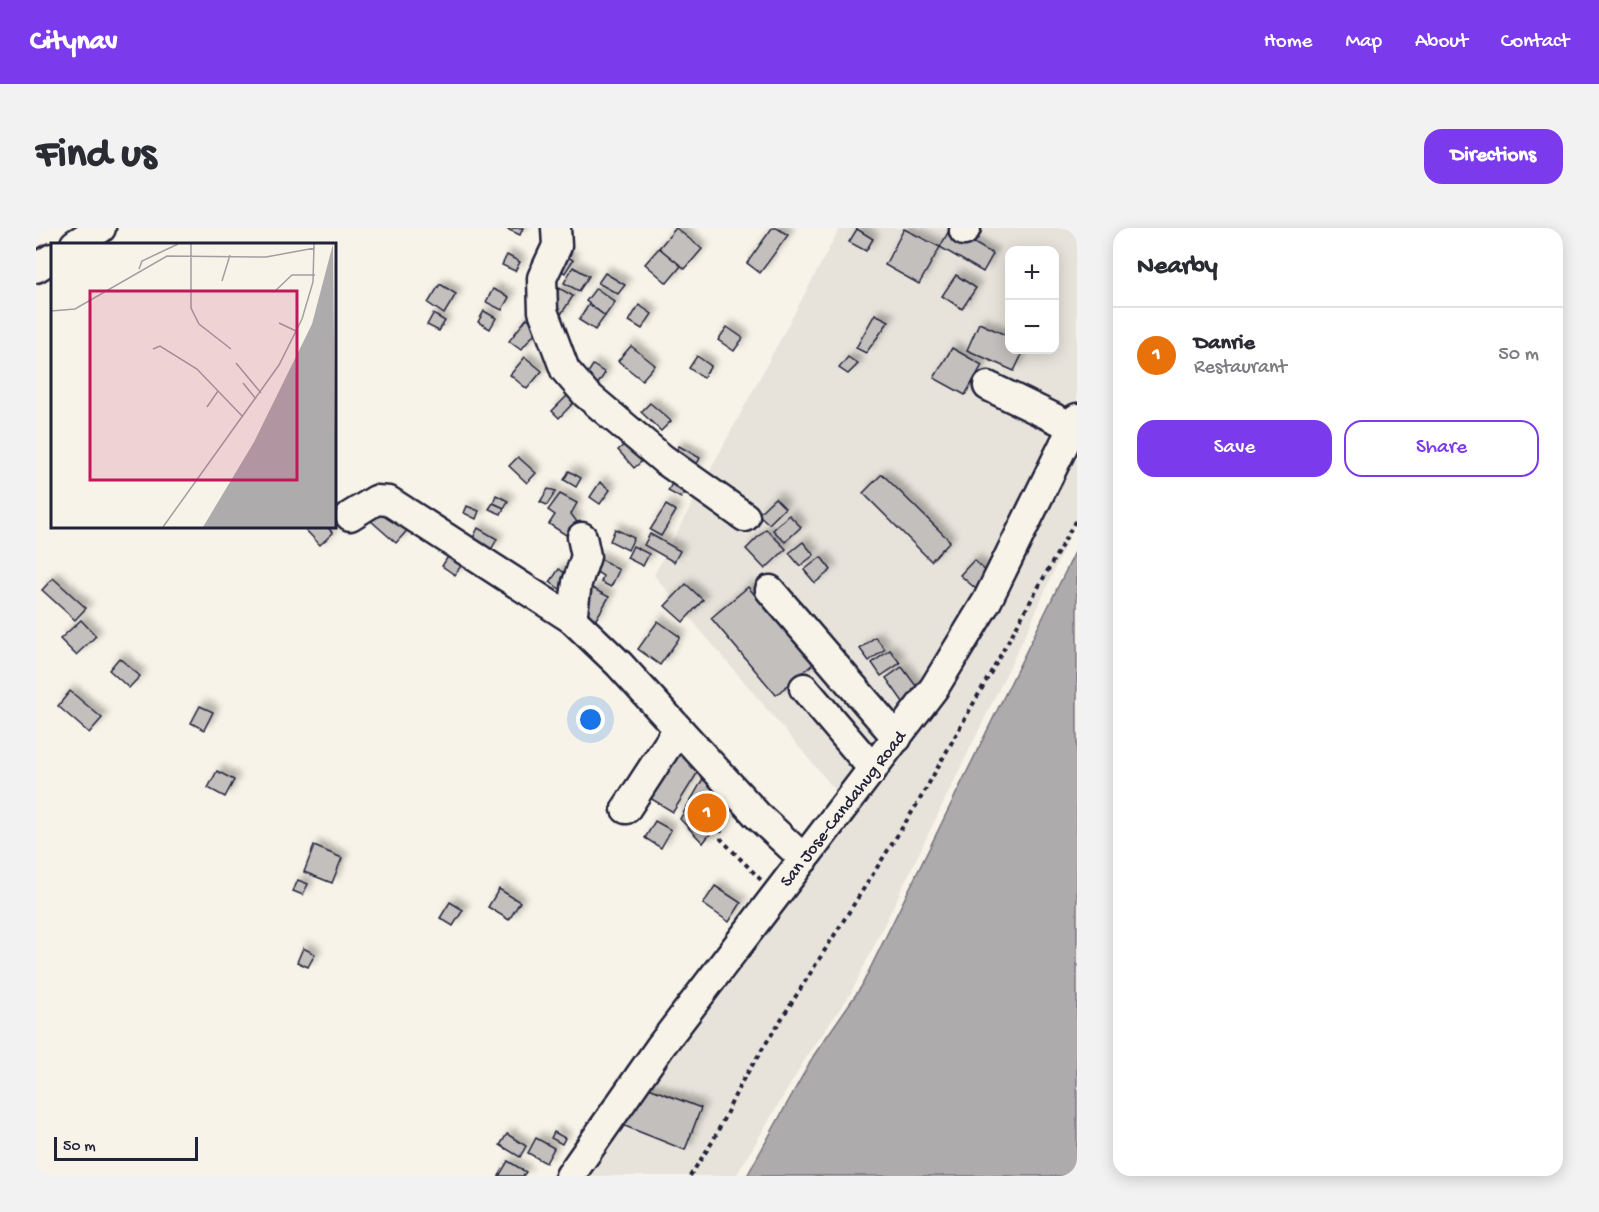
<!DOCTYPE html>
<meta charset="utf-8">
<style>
:root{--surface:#fff;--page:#f2f2f3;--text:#2b2b33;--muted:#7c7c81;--line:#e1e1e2;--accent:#7c3aed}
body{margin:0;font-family:"Gochi Hand",sans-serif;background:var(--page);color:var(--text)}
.controls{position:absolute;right:18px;top:18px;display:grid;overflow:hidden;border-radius:12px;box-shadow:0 3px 15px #0003}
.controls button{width:54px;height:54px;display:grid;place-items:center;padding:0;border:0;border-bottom:2px solid var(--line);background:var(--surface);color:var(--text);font:30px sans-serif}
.scale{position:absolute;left:18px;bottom:15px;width:144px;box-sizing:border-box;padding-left:6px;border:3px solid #22223b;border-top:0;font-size:16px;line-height:21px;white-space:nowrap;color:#22223b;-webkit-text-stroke:4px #f7f3e8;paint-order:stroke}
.you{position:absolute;left:555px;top:492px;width:21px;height:21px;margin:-15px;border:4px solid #fff;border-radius:50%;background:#1a73e8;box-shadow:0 0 0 9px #1a73e833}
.badge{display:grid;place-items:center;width:39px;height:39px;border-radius:50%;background:var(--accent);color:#fff;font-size:20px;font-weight:700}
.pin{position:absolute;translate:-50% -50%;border:3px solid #fff;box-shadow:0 2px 6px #0006}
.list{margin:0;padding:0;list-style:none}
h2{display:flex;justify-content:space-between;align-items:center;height:78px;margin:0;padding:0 24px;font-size:26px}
h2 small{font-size:20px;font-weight:400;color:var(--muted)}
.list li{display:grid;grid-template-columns:39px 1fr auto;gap:18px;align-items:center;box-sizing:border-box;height:96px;padding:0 24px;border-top:2px solid var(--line)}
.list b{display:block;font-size:22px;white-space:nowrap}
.list p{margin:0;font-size:20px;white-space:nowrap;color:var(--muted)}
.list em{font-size:20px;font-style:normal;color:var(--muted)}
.actions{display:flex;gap:12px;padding:18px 24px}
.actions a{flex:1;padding:14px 0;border:2px solid var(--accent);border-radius:18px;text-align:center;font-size:21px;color:var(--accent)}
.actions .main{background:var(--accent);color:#fff}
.map{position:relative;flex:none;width:1041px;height:948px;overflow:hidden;border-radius:18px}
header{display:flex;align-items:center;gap:36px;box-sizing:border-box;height:84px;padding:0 30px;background:var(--accent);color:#fff}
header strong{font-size:28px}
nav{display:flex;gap:33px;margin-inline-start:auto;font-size:21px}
.intro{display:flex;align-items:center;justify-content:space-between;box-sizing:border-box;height:144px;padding:0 36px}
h1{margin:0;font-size:42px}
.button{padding:15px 27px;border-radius:18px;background:var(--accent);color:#fff;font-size:21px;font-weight:700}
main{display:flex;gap:36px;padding:0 36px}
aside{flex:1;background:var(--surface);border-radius:18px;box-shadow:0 3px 15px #0003}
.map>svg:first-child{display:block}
</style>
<header>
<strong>Citynav</strong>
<nav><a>Home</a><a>Map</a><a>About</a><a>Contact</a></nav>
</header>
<div class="intro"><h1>Find us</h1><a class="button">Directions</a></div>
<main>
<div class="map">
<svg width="1041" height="948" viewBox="0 0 1041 948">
<defs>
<filter id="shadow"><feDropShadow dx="5.5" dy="-5.5" stdDeviation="3" flood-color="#0004"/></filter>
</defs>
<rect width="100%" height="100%" fill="#f7f3e8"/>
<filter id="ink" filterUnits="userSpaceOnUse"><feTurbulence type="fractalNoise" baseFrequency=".0167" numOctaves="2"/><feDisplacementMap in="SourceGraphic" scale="12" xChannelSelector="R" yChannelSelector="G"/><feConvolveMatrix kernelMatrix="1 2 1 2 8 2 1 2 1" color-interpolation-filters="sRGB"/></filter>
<g filter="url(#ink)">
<path fill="#e7e3db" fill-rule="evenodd" d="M804,0H1041V290L995,395L815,765L770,830L700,948H514L610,811L804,568L618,347ZM974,22H1018V122H974Z"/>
<polygon fill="#aeabad" stroke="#76747f" stroke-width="1.5" points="1041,320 1041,948 711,948 778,827 825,759"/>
<g fill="#c2bfbd" stroke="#22223b" stroke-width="1.5" filter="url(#shadow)">
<polygon points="469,0 487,0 484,7"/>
<polygon points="640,0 666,21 649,41 623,20"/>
<polygon points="736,0 741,0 752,7 724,45 711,35"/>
<polygon points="821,1 837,11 830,23 813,14"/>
<polygon points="868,1 904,19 883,56 849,37"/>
<polygon points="914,1 957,26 947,44 904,19"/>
<polygon points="623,20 645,38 631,55 609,36"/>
<polygon points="520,22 537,32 529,45 512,35"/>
<polygon points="471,27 484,34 479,43 466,37"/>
<polygon points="537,39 553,48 543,63 528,55"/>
<polygon points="569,45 589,57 582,66 562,55"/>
<polygon points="920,47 940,60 926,81 906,68"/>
<polygon points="404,56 420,66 408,86 392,75"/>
<polygon points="523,60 537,68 522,91 509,83"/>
<polygon points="560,60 579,74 569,88 550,73"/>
<polygon points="457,61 473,69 466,82 450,74"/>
<polygon points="553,76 569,88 559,102 543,92"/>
<polygon points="603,77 616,86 606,101 593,93"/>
<polygon points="448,83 460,90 454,101 442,94"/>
<polygon points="397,86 409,93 403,103 391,97"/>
<polygon points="839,86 853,93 830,125 820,120"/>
<polygon points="491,90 503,100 485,122 473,113"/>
<polygon points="943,95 974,109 974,122 988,122 978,143 931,122"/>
<polygon points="691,99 707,110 698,123 682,112"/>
<polygon points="595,118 619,137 606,152 582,133"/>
<polygon points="916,120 946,137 929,167 898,150"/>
<polygon points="661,128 675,138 667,150 653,140"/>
<polygon points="489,129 506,143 491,161 474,147"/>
<polygon points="812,129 822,136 812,146 803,140"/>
<polygon points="557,137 569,145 560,159 548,151"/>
<polygon points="532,167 539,173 523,190 516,183"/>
<polygon points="614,175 635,193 625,203 605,184"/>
<polygon points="596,210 612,228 598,240 582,222"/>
<polygon points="643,218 664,230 656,245 635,232"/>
<polygon points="482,229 500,245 491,255 473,238"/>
<polygon points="533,243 545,250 540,259 528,252"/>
<polygon points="641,246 654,253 645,270 632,263"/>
<polygon points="846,246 914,313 895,333 827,265"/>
<polygon points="564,254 574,262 564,276 554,269"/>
<polygon points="512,261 520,263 511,277 504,274"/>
<polygon points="524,266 541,275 535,286 541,294 530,307 513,296 519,287 512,282"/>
<polygon points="460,267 472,273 468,280 457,275"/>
<polygon points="739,270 749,280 733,296 722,286"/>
<polygon points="457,275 468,280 465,286 453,281"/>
<polygon points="351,276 375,298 360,315 335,293"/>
<polygon points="630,277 640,283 625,308 614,302"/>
<polygon points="431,278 443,283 440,291 428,285"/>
<polygon points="753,287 765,299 749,314 737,302"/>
<polygon points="266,298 290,298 297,305 284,317"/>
<polygon points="442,300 461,311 455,322 436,312"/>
<polygon points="579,301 598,310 592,322 574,313"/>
<polygon points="730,301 750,321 729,341 710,321"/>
<polygon points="614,306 644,323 638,334 608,317"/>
<polygon points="767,314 778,327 764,338 753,325"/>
<polygon points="597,318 613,326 607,338 591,330"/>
<polygon points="415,324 428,333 419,347 406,338"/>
<polygon points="562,329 583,342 575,359 565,354 567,348 556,341"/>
<polygon points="785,329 795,342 779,355 768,342"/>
<polygon points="938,332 954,347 940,361 924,347"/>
<polygon points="523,341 537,351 528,364 514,354"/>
<polygon points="17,350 50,380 39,392 6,362"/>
<polygon points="650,356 667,372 647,394 629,378"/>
<polygon points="712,359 777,436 740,467 675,390"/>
<polygon points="556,360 573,369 559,393 543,383"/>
<polygon points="45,392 60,408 40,427 24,411"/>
<polygon points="622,393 644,409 624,437 602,421"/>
<polygon points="839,409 849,421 833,433 824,421"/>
<polygon points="854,422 864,435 845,448 836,435"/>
<polygon points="83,430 104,448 93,460 73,442"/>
<polygon points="866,439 883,462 867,474 850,450"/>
<polygon points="34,463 66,490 53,505 22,478"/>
<polygon points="164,478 177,484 168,502 155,495"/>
<polygon points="636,522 665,539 637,584 609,567"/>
<polygon points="181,543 198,552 189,569 172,560"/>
<polygon points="671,544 700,572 667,615 644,591"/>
<polygon points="619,593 635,602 625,620 609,610"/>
<polygon points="278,618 306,630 296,655 268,644"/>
<polygon points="262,652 272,656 267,667 257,663"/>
<polygon points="679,658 705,675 693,694 667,676"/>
<polygon points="463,661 484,674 473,692 452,679"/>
<polygon points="414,674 427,682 417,698 404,690"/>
<polygon points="267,720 279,726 272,739 261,734"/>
<polygon points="605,857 665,880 649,922 589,898"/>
<polygon points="518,904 529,910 526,916 515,910"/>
<polygon points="471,906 490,918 484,929 464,917"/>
<polygon points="500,910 518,920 510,935 492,925"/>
<polygon points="472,933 490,944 487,948 463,948"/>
</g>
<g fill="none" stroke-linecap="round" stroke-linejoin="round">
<g stroke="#22223b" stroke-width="33">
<g id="minor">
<polyline points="520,0 521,18 506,50 507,83 529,142 550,166 627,231 709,289"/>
<polyline points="928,3 930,0"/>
<polyline points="39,16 65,0"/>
<polyline points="0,40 16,30"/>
<polyline points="952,158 1037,199"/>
<polyline points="314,288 340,272 353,273 536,391 583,436 721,587 768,631"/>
<polyline points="734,362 861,510"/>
<polyline points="536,391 541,355 550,328 546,309"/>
<polyline points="768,460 837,541"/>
<polyline points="590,581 642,501"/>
<polyline points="534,948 624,819 898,460 951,373 1041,190"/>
</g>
</g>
<g stroke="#22223b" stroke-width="4" stroke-dasharray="4.5 4.5" stroke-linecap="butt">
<polyline points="694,590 684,593 685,611 725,652"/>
<polyline points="654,948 677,913 705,855 883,573 1041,290"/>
</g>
<use href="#minor" stroke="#f7f3e8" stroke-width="28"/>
</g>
</g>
<g text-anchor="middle" stroke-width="6" stroke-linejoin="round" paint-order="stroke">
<g font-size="18" fill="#22223b" stroke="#f7f3e8">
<text transform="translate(806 580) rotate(-52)" y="6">San Jose-Candahug Road</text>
</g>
</g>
<g transform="translate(15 15)">
<rect width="285" height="285" fill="#f7f3e8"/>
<path d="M282,1L285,284H152L203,199L261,81Z" fill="#aeabad"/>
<path fill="none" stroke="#a29fa3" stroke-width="1.5" d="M140,1V65L148,81L180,106M88,26L91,18L127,1M171,38L179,12M223,49L241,32H264M0,68L24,66L116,13L215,14L264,5M228,80L245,88M102,106L109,103L146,126L192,174M185,120L210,150M192,140L205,156M156,164L167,148M112,284L228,122L251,76L262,39L263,1"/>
<path fill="#c2185b" fill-opacity="0.15" stroke="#c2185b" stroke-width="3" d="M39,48H246V237H39Z"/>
<rect width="285" height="285" fill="none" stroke="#22223b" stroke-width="3"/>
</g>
</svg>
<div class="controls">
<button>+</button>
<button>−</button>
</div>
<div class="scale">50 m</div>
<div class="you"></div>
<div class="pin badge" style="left:671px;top:585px;background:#e8710a">1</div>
</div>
<aside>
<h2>Nearby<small></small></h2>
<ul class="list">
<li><span class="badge" style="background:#e8710a">1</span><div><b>Danrie</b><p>Restaurant</p></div><em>50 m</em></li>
</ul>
<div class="actions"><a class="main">Save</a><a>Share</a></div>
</aside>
</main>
